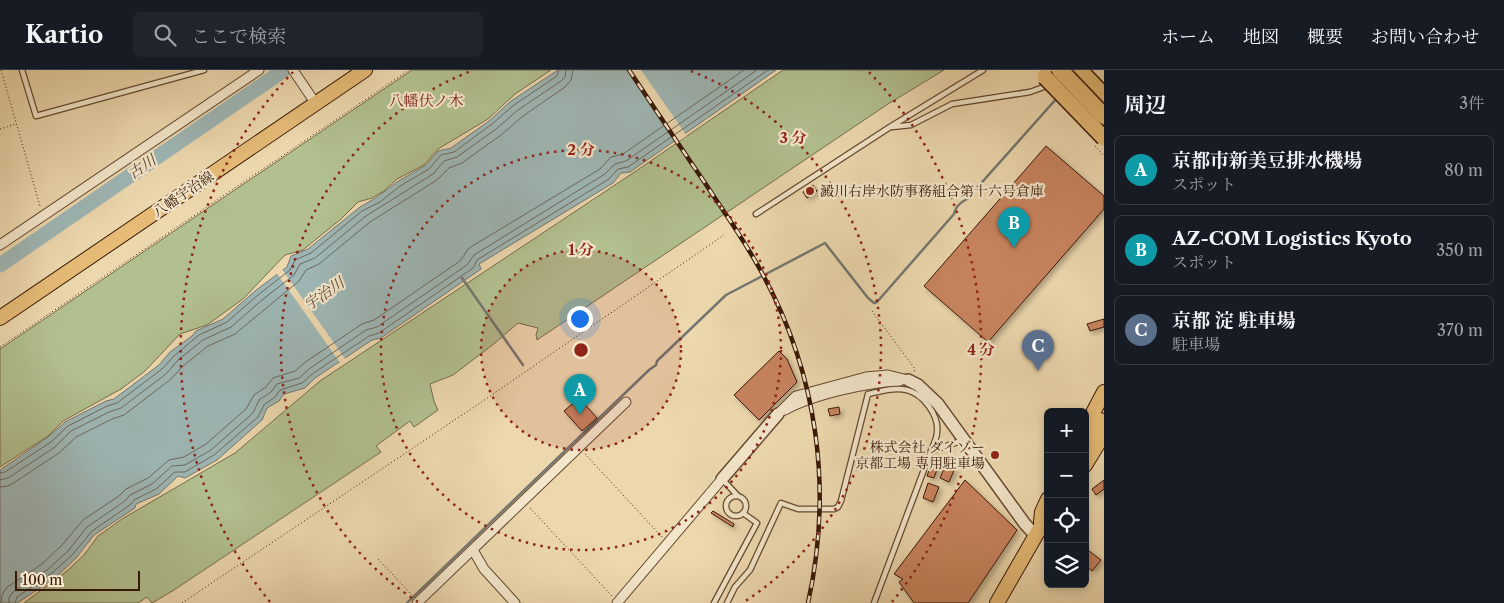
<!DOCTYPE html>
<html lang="ja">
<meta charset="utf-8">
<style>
:root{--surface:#171b24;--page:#20242c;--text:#f1f3f6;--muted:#9ea1a6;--line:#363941;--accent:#c59692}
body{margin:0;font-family:"Libre Caslon Text","Noto Serif JP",serif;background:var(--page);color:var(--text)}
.controls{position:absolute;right:15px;bottom:15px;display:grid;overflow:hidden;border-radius:8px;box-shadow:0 2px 8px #0003}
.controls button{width:45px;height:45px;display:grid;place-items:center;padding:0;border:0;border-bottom:1px solid var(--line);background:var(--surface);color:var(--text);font:25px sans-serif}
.scale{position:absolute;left:15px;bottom:12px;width:125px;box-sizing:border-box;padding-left:5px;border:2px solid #381807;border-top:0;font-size:14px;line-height:18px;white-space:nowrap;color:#381807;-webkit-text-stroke:4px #f3e6ca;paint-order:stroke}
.you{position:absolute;left:579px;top:248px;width:18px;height:18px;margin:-12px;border:4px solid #fff;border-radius:50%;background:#1a73e8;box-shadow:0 0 0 8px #1a73e833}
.badge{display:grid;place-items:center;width:32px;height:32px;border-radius:50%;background:var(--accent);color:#fff;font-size:16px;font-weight:700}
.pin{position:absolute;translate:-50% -41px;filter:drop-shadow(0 1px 2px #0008)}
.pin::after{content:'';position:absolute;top:26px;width:18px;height:15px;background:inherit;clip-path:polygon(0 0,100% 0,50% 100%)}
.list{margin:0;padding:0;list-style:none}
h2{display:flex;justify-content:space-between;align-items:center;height:65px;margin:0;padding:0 20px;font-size:21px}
h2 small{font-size:16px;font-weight:400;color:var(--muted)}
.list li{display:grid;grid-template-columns:32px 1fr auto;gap:15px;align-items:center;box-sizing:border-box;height:70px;margin:0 10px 10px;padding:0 10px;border:1px solid var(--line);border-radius:8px}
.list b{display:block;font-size:19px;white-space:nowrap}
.list p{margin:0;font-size:16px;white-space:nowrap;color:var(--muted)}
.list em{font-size:16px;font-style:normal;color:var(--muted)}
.icon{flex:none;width:28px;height:28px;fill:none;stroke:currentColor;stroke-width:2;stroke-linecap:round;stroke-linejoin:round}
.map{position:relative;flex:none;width:1104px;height:533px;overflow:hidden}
header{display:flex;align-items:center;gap:30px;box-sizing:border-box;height:70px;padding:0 25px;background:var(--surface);border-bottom:1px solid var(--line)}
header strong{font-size:24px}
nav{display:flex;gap:28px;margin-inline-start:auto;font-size:18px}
.search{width:350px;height:45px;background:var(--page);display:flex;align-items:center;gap:12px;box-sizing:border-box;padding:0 18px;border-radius:8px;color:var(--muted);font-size:19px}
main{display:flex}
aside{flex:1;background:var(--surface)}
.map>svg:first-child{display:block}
</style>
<header>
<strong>Kartio</strong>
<div class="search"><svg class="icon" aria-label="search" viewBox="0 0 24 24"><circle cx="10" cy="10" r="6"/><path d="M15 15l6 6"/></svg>ここで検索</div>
<nav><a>ホーム</a><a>地図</a><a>概要</a><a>お問い合わせ</a></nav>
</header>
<main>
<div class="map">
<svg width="1104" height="533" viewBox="0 0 1104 533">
<defs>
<filter id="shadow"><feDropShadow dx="3" dy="3" stdDeviation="2.5" flood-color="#0004"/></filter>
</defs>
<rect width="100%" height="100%" fill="#edd8ae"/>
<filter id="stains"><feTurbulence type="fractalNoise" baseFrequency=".004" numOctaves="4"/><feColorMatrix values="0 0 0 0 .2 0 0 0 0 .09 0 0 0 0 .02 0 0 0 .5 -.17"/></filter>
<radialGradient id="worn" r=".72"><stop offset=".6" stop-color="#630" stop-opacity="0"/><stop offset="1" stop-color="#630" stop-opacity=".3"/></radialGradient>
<g fill="#b2c08f" stroke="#756c4b">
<polygon points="412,0 551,0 515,24 488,49 438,79 424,95 397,109 384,121 372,128 358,132 341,149 303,180 285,185 243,229 207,255 180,264 145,301 121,319 63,351 48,366 0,397 0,279"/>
<polygon points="783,0 944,0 888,34 537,270 536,265 538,258 518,253 495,273 453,305 430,314 434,331 438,340 414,357 410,351 376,376 381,382 174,520 152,533 147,527 138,533 24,533 67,501 84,485 98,466 122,449 235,383 320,311 639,99"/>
</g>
<polygon fill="#9eb7b6" stroke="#757770" points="558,0 776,0 630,102 621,103 613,113 479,194 481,199 381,268 372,270 315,308 305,318 284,324 279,331 267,338 262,350 217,390 185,408 178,406 159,424 136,434 135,438 94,465 76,488 54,509 17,533 0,533 0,400 48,367 65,352 106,331 114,329 159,295 170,282 192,266 196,261 223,249 255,221 287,197 291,186 308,179 360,137 377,127 397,112 426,95 438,81 451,78 489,51 511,31"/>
<g fill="#edd8ae">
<polygon points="627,0 641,0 687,66 676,73"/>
<polygon points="281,198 346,290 341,294 276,202"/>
</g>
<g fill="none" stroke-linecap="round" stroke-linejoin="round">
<g stroke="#6b685e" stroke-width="1">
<polyline points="0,403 5,402 51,372 68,356 107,336 117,333 162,299 174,286 199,265 227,252 258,225 290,200 295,190 311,183 362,141 380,132 400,116 429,99 441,85 454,82 492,54 514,35 557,6 559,0"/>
<polyline points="0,410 8,408 55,377 71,361 109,342 121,338 166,304 178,290 203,270 231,257 262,230 294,205 300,194 315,188 366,146 433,104 444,91 457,87 496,59 518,40 561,11 565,7 566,0"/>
<polyline points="0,417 8,416 15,412 59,383 76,367 112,349 124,345 171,309 183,296 208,276 235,264 299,211 306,200 319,194 370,152 437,110 449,98 462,93 501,65 523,46 565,17 571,10 573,0"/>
<polyline points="1,533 2,525 6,518 42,494 62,475 83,450 119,426 126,419 148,408 169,390 184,387 206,374 246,339 254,325 266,317 273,308 295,301 304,293 362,254 374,250 460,191 469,178 600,99 611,87 623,84 744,0"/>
<polyline points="9,533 9,528 13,522 47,500 68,481 87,457 125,431 130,425 152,414 172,396 185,395 211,380 253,343 259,330 271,322 277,314 299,308 309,299 366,260 377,257 467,195 474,185 605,104 615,94 626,91 757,0"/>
<polyline points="15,533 17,527 51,504 72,485 92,461 130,435 134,430 156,419 175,402 185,402 214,385 258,347 264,335 275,327 280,320 302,313 312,304 369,266 379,263 473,198 477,190 609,109 618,99 628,97 768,0"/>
</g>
<g stroke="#757770" stroke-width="2.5">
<polyline points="462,208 523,295"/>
<path d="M407,533L649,300L656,295L657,291L726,225L825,173L868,228L874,233L877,232L954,144C955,137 961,132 967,129L1057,28"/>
</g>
<polyline stroke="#9eb7b6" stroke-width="15" points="0,195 284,0"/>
</g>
<g fill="#c8845e" stroke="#381807" filter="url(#shadow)">
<polygon points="1046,76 1104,126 1104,139 988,272 924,216"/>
<polygon points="813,115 817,121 807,128 803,122"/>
<polygon points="1104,249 1104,257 1090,261 1087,254"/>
<polygon points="779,281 787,289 797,312 759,350 734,325"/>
<polygon points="579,328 597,348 582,361 564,341"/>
<polygon points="839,337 840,344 830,346 828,339"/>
<polygon points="933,389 940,391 934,408 927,406"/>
<polygon points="946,394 955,398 949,412 940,408"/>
<polygon points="965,410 1017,460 968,533 914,533 899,512 903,509 894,504"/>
<polygon points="1104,410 1104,419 1096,425 1092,419"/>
<polygon points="928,413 939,417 933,432 923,428"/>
<polygon points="713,441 734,454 733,457 711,443"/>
<polygon points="1085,478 1101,490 1092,501 1085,495"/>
</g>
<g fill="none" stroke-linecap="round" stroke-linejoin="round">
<g stroke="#654831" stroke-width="7">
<g id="service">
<polyline points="22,0 36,46 204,0"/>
<polyline points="892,57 911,55 952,34 1030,22 1049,15"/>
<polyline points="756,144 890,57 983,0"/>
<polyline points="723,410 737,425"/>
<circle cx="736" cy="436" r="10"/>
<polyline points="714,533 757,453 743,443"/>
<path d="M727,533L735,517L750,500L781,433L798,439H834L838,437L841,431L868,324C881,321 894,317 907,320C923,324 939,345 937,362C937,369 933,375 931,381"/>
<polyline points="874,533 931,381 958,372"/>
</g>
</g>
<g stroke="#654831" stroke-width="11">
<g id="minor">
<polyline points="293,0 316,34"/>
<polyline points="0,175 259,0"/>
<path d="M785,340C812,325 869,312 900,311"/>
<polyline points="778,344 796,326 866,307 888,305 908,310"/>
<polyline points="473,480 484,499 515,533"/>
<polyline points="417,533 626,332"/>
<polyline points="617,533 722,409"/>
</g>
</g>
<g stroke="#654831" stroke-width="14">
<g id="tertiary">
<polyline points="908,310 918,315 938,334 1025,454 1036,466"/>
<polyline points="722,409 778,344"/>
</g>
</g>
<g stroke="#381807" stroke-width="16">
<g id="primary">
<polyline points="0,248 365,0"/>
<polyline points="1085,358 1104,322"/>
<polyline points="1085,375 1100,350"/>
<polyline points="1085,395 1104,364"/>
<polyline points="1041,452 1042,442 1048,429"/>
<polyline points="997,533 1048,444"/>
</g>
</g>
<g stroke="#381807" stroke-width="19">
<polyline id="motorway" points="1079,0 1104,26"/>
</g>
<g stroke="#381807" stroke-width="1" stroke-dasharray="1 2.5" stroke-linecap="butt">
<polyline points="1,0 40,136"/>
<polyline points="0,59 16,54"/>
<polyline points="1095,76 1104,86"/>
<polyline points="872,241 915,299 914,302"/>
<polyline points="0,277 409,0"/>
<polyline points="585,384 662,467"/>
<polyline points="530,438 612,526"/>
<polyline points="378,489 412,525"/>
<polyline points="182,533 483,331 724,165"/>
</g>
<use href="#service" stroke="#f3e6ca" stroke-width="4.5"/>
<use href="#minor" stroke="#f3e6ca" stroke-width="9"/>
<use href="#tertiary" stroke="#f3e6ca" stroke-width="11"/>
<use href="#primary" stroke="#e6bc77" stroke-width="14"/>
<use href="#motorway" stroke="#e6bc77" stroke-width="16"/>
<g stroke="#381807" stroke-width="4.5">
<path id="rail" d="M629,0C655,39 681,78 707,116C726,145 746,173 762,203C818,305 833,420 808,533"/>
</g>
<use href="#rail" stroke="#f3e6ca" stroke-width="2.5" stroke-dasharray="8" stroke-linecap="butt"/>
<g stroke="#381807" stroke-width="18" stroke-linecap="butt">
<polyline id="trunk-bridge" points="1045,7 1104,68"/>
</g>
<g stroke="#381807" stroke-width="19" stroke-linecap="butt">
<polyline id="motorway-bridge" points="1060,0 1104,46"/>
</g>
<use href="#trunk-bridge" stroke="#e6bc77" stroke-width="15"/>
<use href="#motorway-bridge" stroke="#e6bc77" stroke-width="16"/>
</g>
<circle cx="581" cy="280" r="100" fill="#8f2418" fill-opacity=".12"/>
<g fill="none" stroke="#8f2418" stroke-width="2.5" stroke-dasharray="2.5 5">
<circle cx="581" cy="280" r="100"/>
<circle cx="581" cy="280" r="200"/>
<path d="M418 532A300 300 0 0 1 471 1M691 1A300 300 0 0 1 744 532"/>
<path d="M270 532A400 400 0 0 1 293 2M869 2A400 400 0 0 1 892 532"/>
</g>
<g fill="#8f2418" stroke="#f3e6ca" stroke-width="2">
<circle cx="810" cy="121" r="5"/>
<circle cx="995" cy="385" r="5"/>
</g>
<g text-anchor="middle" stroke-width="4.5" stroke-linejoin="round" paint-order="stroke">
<g font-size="14" fill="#381807" stroke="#f3e6ca" text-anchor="start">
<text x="820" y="126">澱川右岸水防事務組合第十六号倉庫</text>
<text x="985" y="382" text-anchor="end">株式会社 ダイゾー<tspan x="985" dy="16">京都工場 専用駐車場</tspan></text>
</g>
<g font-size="14" fill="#381807" stroke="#f3e6ca">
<text transform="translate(183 124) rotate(-34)" y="5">八幡宇治線</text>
</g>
<g font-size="15" fill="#7a1f14" stroke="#f3e6ca">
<text x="426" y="36">八幡伏ノ木</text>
</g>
<g font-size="15" font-style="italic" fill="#57483c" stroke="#f3e6ca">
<text transform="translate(142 97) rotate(-34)" y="5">古川</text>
<text transform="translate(324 224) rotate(-35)" y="5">宇治川</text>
</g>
</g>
<circle cx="581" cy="280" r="8" fill="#8f2418" stroke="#f3e6ca" stroke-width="2.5"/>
<g font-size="15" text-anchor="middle" font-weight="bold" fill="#8f2418" stroke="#f3e6ca" stroke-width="4.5" stroke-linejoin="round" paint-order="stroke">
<text x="793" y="73">3 分</text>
<text x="581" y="85">2 分</text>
<text x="581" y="185">1 分</text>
<text x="981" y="285">4 分</text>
</g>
<rect width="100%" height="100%" filter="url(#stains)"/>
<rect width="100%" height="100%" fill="url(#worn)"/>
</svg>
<div class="controls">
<button>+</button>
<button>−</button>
<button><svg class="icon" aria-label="locate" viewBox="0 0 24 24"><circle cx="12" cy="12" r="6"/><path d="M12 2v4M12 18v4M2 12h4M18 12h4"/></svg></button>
<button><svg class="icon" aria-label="layers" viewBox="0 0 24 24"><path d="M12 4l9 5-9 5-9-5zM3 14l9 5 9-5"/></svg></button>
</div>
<div class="scale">100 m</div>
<div class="you"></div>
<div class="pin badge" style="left:580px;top:345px;background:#0f9aa8">A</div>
<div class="pin badge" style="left:1014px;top:178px;background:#0f9aa8">B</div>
<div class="pin badge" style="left:1038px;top:301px;background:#5c6f8a">C</div>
</div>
<aside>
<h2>周辺<small>3件</small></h2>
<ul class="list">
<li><span class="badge" style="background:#0f9aa8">A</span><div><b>京都市新美豆排水機場</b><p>スポット</p></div><em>80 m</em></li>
<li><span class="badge" style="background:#0f9aa8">B</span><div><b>AZ-COM Logistics Kyoto</b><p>スポット</p></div><em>350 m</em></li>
<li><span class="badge" style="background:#5c6f8a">C</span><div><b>京都 淀 駐車場</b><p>駐車場</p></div><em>370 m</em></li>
</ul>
</aside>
</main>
